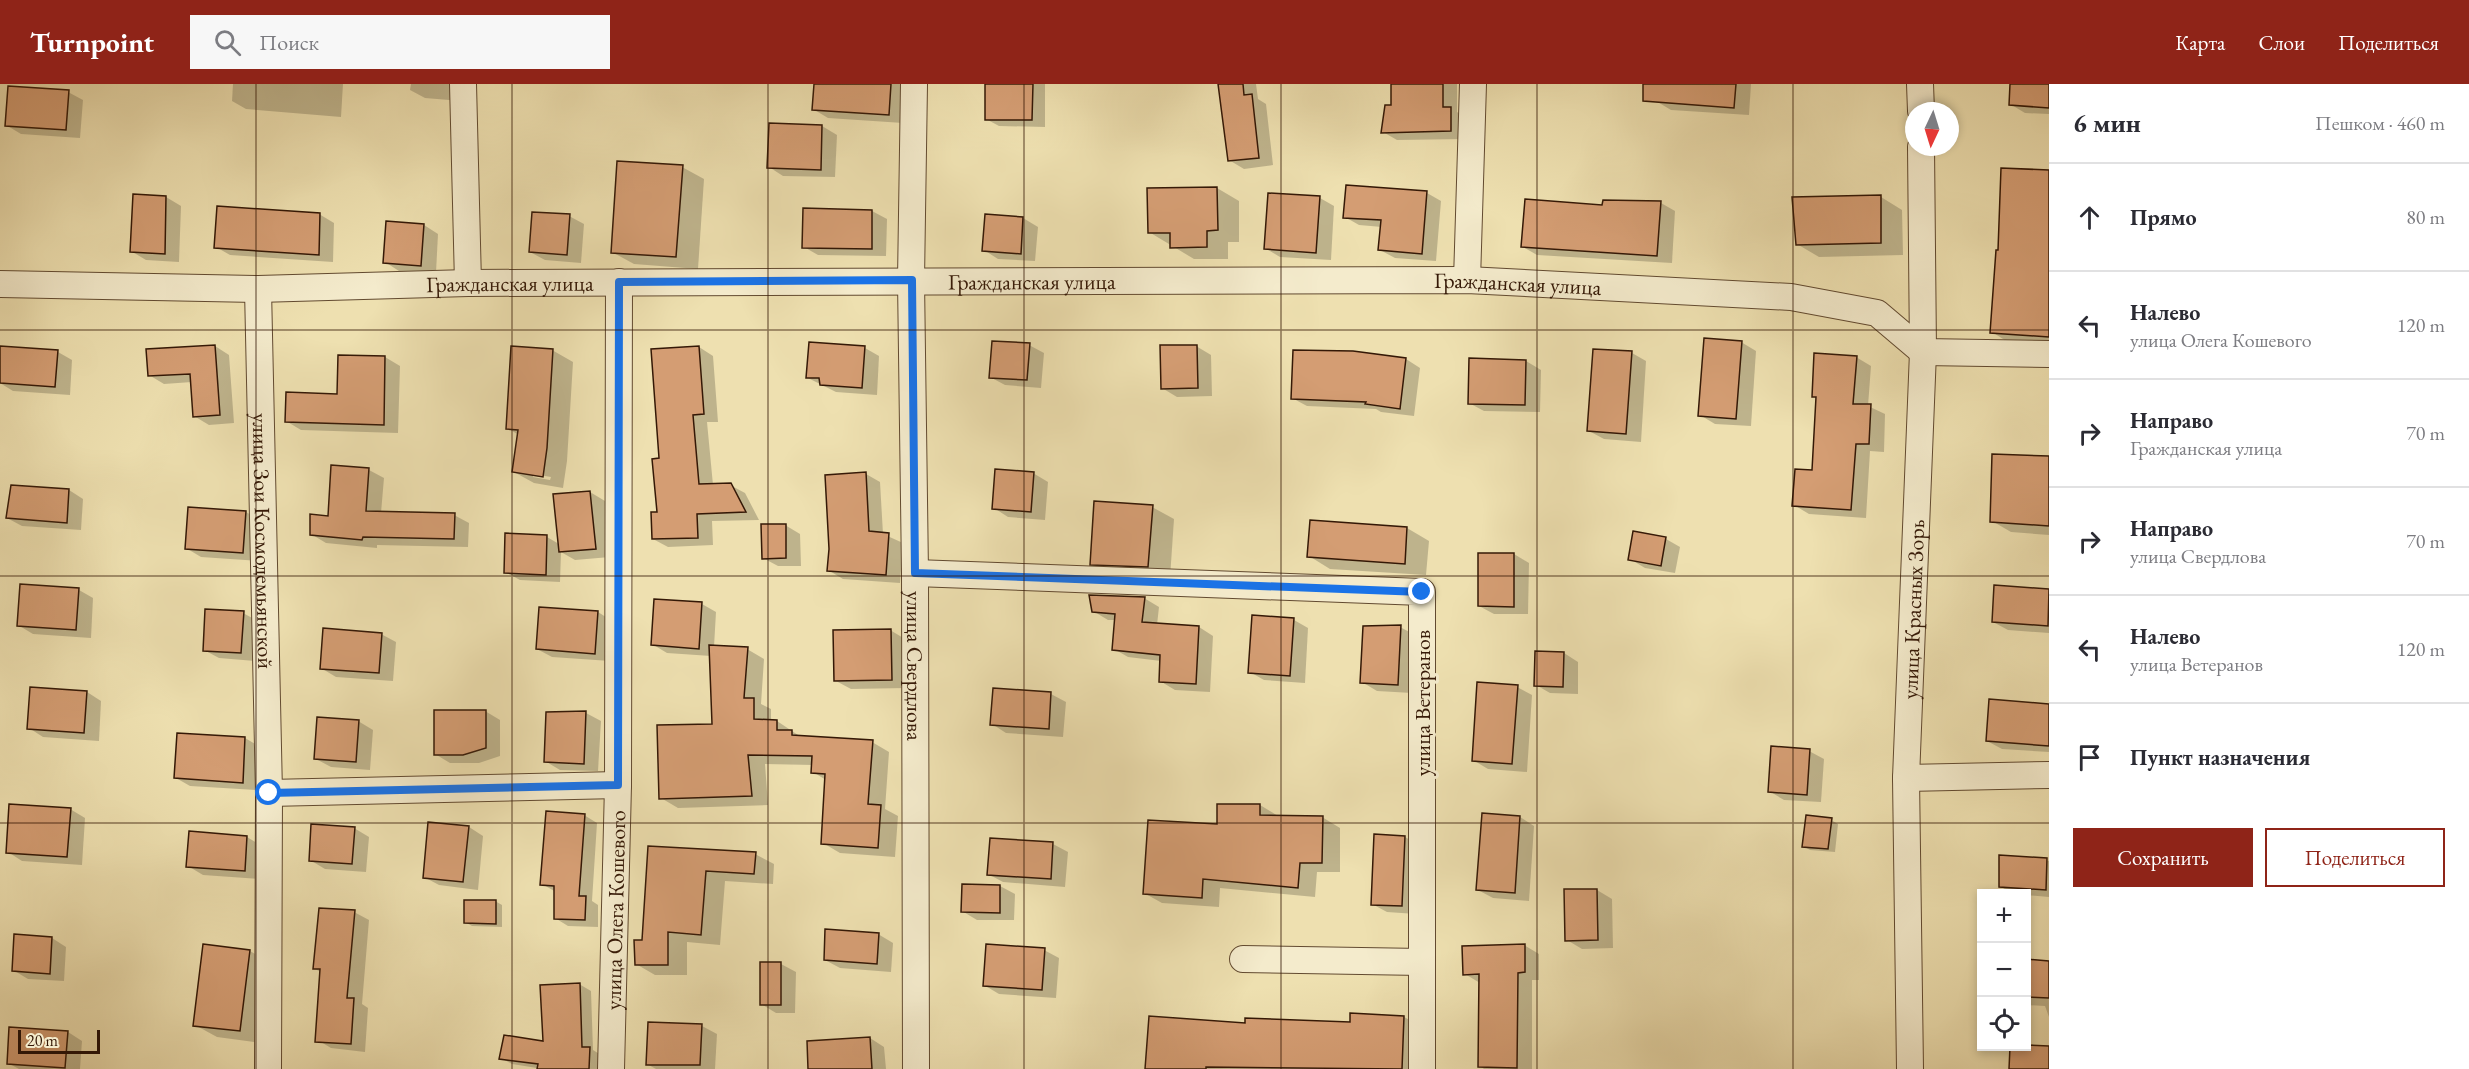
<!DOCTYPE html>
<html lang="ru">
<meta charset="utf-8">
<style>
:root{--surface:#fff;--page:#f7f7f7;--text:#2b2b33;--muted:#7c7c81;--line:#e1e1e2;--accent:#8f2418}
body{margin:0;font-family:"EB Garamond",serif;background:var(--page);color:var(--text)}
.controls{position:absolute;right:18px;bottom:18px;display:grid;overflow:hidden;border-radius:0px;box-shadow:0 3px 9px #0003}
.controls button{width:54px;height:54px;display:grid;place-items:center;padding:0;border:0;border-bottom:2px solid var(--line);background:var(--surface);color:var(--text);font:30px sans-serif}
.compass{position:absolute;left:1905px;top:18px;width:54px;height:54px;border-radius:50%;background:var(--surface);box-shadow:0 3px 9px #0003;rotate:184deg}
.scale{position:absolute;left:18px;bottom:15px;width:82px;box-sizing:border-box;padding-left:6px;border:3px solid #341806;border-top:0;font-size:16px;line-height:21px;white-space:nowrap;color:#341806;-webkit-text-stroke:4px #f4ebcc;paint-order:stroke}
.stop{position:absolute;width:18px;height:18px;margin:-14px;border:4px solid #1a73e8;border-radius:50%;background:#fff}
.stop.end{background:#1a73e8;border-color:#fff;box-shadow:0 2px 6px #0008}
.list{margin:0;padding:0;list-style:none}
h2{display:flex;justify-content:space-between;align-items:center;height:78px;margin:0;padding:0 24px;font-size:26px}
h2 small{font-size:20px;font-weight:400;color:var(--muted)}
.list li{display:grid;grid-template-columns:39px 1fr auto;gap:18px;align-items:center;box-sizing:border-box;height:108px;padding:0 24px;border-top:2px solid var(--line)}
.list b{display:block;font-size:22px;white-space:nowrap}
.list p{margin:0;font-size:20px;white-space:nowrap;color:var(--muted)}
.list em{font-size:20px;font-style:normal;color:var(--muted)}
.actions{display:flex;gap:12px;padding:18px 24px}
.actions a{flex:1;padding:14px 0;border:2px solid var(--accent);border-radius:0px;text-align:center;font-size:21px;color:var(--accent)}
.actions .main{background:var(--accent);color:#fff}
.icon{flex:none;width:33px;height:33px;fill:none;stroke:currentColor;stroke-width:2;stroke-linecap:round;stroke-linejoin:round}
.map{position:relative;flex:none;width:2049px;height:985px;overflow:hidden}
header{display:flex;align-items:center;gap:36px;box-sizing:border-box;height:84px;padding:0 30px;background:var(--accent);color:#fff}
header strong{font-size:28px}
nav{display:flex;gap:33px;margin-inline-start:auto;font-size:21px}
.search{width:420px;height:54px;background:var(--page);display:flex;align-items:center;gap:15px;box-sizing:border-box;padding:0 21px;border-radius:0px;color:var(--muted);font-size:22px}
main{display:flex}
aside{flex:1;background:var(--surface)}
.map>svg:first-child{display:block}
</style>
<header>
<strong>Turnpoint</strong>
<div class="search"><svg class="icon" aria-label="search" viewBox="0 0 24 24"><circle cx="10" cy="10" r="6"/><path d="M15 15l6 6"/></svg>Поиск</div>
<nav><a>Карта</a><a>Слои</a><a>Поделиться</a></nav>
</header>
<main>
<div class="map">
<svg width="2049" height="985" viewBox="0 0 2049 985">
<rect width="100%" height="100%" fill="#eee0b0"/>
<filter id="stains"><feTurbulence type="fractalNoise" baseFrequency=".00333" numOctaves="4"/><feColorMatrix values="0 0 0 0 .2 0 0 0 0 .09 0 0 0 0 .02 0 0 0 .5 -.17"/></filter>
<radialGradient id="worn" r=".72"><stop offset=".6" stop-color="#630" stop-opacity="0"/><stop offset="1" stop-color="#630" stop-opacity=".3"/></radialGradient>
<g fill="#0003" fill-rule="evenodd">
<polygon points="233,0 343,0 341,33 246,25 232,17"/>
<polygon points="411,0 462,0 461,17 425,14 410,6"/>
<polygon points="815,0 906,0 903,39 828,34 813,25"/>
<polygon points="987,0 1045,0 1045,43 999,42 986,35"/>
<polygon points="1220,0 1256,0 1258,15 1266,20 1273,81 1244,85 1229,76"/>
<polygon points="1393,0 1457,0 1457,28 1465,33 1465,55 1397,56 1383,48 1393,23"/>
<polygon points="1658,0 1751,0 1749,31 1671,26 1656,17"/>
<polygon points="2012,0 2049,0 2049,30 2025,29 2010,20"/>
<polygon points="68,8 83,16 80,54 21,50 6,41"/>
<polygon points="822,42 837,51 835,93 783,92 769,83"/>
<polygon points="682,83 704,95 698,185 634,180 612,168"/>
<polygon points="2049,87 2049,262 2011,260 1992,248"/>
<polygon points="1217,104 1239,117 1239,158 1228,158 1228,175 1194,175 1149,148"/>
<polygon points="1427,109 1441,117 1436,177 1395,174 1380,166 1382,143 1359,141 1345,133"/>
<polygon points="134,111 166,113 181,122 179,178 146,176 131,167"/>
<polygon points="1881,113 1902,126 1903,171 1819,173 1797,160"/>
<polygon points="1320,114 1334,122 1331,176 1280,173 1265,164"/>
<polygon points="1661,119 1675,127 1672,179 1537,171 1523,163 1604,123"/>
<polygon points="804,126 872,127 887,135 886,172 818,171 804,163"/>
<polygon points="319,130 334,139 333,178 230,171 216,163"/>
<polygon points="569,132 584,140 581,179 545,176 530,168"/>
<polygon points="1023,134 1038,143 1035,177 998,175 984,166"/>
<polygon points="424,141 438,150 436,189 399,187 385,178"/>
<polygon points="1741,258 1756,267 1751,342 1715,340 1700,331"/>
<polygon points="1029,261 1044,269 1041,304 1005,301 990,293"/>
<polygon points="215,262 229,271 234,339 209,341 194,332 192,298 164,300 149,291"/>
<polygon points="1196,262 1211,271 1212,312 1177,313 1162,304"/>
<polygon points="699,263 713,272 718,338 707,338 713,401 730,401 745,409 759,436 712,437 713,461 668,463 653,455 659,430 660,375"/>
<polygon points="865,264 879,272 877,311 836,308 808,294"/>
<path d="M552,266L573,278L567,377L563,404L534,399L514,388L519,351L507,344ZM533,390L551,393L550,396L533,393Z"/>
<polygon points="58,268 72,276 70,311 13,307 0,299 0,271"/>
<polygon points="1632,269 1646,277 1641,358 1604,355 1589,347"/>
<polygon points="339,272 385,273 400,282 398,349 301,346 286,337 338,312"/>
<polygon points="1856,273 1871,282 1868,322 1885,330 1884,368 1870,367 1866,434 1809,430 1794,421 1813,388 1817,314 1813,312"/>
<polygon points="1406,275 1420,284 1414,332 1381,328 1376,325 1307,322 1292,314"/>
<polygon points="1526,277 1541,286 1540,328 1484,327 1469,319"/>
<polygon points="2049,373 2049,451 2011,448 1992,437"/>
<polygon points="333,383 369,386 384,394 381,429 454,431 469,439 468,463 377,461 377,464 326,459 311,450 329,433"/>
<polygon points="1033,389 1048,398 1045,436 1008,433 994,424"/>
<polygon points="866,390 880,398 883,450 903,459 900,499 843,495 828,486 830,465"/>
<polygon points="69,406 83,415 81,446 22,442 7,434"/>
<polygon points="590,408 605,417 610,473 575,476 561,468 560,498 520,496 505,488 547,453 559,460"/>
<polygon points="1152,423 1174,435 1170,494 1113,492 1091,480"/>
<polygon points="189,424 246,428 261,437 258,477 201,473 186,464"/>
<polygon points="785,441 800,450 801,482 778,482 763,474"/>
<polygon points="1407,444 1429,457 1426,491 1330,485 1309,472"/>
<polygon points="1635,449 1666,455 1680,463 1675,489 1645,484 1630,475"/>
<polygon points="1480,470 1514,470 1529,479 1528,530 1494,530 1479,522"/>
<polygon points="1996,503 2049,507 2049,549 2008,546 1993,538"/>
<polygon points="79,506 93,514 91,554 33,550 18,541"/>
<polygon points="1144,514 1159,523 1157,541 1199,543 1213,552 1210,608 1175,606 1160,597 1161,577 1128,573 1114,565 1116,536 1108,536 1093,527"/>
<polygon points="702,520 716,528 714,563 747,565 764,575 761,620 771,625 771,637 777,637 801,653 872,658 889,668 885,725 898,732 895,773 840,769 823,759 826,696 813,688 813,681 765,680 768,721 678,724 661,714 714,641 711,572 667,569 652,560"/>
<polygon points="598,528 612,537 610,577 552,573 537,565"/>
<polygon points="243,529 258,537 255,577 219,574 204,566"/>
<polygon points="1294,536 1308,544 1305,599 1264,596 1250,588"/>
<polygon points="1400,543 1415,551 1412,609 1377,607 1362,598"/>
<polygon points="890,546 905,555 906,604 851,605 836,597"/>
<polygon points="381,550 396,558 393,597 336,593 321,584"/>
<polygon points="1564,569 1578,578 1578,610 1550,609 1536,601"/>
<polygon points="1517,603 1532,611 1527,688 1488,685 1473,676"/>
<polygon points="994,606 1051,610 1066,618 1063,653 1006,649 992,640"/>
<polygon points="87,608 101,617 99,657 43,653 29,644"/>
<polygon points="2049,621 2049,668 2002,665 1987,657"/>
<polygon points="485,627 500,636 500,672 479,679 450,679 435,670"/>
<polygon points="586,629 601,637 598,687 560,686 545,677 547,630"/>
<polygon points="358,637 373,646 370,686 331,683 316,675"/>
<polygon points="178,650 245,654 260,663 257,706 190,702 176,694"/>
<polygon points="1809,667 1824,675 1821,718 1784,716 1769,707"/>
<polygon points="1260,721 1278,732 1322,733 1340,744 1340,788 1317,788 1315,813 1220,804 1219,823 1162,819 1144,809 1219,742"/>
<polygon points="70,725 85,734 82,781 22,777 8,768"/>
<polygon points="584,731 597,739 592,817 598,821 598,843 568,842 555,834 556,808 542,800"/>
<polygon points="1520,733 1534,742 1529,817 1493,814 1478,806"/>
<polygon points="1831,736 1838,740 1835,768 1810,766 1803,762"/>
<polygon points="469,743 483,752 478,806 439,801 424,793"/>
<polygon points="354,744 369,753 366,788 325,785 310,776"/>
<polygon points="190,749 247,753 262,762 259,795 203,791 188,782"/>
<polygon points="1375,752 1405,753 1420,762 1416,830 1387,828 1372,820"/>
<polygon points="991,755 1053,760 1068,768 1065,803 1003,798 988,790"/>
<polygon points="650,763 755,770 774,780 773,800 725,797 720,861 687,858 687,891 655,891 636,880 643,857"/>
<polygon points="2046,776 2049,777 2049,813 2013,810 2000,802"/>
<polygon points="1000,802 1015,810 1014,836 977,836 962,827"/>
<polygon points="1597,806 1612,815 1613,864 1582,865 1567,856"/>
<polygon points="495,817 502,821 502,843 472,842 465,838"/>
<polygon points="354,828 369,836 362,920 368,924 365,968 331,964 316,955 321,888 315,885"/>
<polygon points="878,850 893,859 891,888 840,884 825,876"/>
<polygon points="52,854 66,863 64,897 28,895 13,886"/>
<polygon points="1524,861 1539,870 1539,896 1532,896 1532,985 1484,985 1480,982 1480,899 1465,890"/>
<polygon points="1044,866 1059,874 1056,914 999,910 984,901"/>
<polygon points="250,867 272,880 262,959 217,953 195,941"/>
<polygon points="2026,877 2049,878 2049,933 2045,922 2026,921"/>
<polygon points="781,880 796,888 795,929 776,929 761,920"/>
<polygon points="579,900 591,907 593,966 601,971 600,985 543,985 512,980 501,974 545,958"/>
<polygon points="1352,930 1404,933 1419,941 1416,985 1146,985 1246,941 1351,939"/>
<polygon points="702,942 717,950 715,985 656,985 647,980"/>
<polygon points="68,948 82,957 80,985 19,985 8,979"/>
<polygon points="870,954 884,963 886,985 810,985"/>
</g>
<g fill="#d49d73" stroke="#341806" stroke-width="1.5">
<polygon points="814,0 891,0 889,31 812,26"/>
<polygon points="985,0 1033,0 1032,36 985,36"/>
<polygon points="1218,0 1243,0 1244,11 1252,10 1259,74 1228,77"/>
<polygon points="1391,0 1443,0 1443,23 1451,23 1451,47 1381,49 1385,21 1391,21"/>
<polygon points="1643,0 1736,0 1734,24 1643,17"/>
<polygon points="2010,0 2049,0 2049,24 2009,21"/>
<polygon points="8,2 69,6 66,46 5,42"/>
<polygon points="769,39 822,41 821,86 767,84"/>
<polygon points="617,77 683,81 676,173 611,169"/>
<polygon points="2001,84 2049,86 2049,253 1990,249 1996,166 1998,166"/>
<polygon points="1346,101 1427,107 1422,170 1378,166 1381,136 1343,134"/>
<polygon points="1217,103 1218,146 1207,147 1207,163 1170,164 1170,149 1148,149 1147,104"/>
<polygon points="1268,109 1320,112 1316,169 1264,165"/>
<polygon points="133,110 166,112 165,170 130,168"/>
<polygon points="1881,111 1881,159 1796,161 1792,113"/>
<polygon points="1525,115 1602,121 1603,116 1661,117 1657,172 1521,163"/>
<polygon points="217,122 320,129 319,171 214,164"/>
<polygon points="803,124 872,126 872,165 802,164"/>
<polygon points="532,128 570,130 567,171 529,168"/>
<polygon points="985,130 1023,133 1021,170 982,167"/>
<polygon points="386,137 424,140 421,182 383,179"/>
<polygon points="1704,254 1742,257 1736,335 1698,332"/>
<polygon points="992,257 1030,259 1027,296 989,294"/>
<polygon points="809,258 865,262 862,304 820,301 819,294 806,294"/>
<polygon points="215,261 220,331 193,333 190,290 148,292 146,265"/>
<polygon points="1160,261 1197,261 1198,304 1161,305"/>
<polygon points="0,262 58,266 55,303 0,299"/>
<polygon points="511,262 553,265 547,364 543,393 512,388 518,346 506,345"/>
<polygon points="699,262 704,330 693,331 699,400 731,399 746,428 697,430 698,454 652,455 651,428 657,428 652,375 659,374 651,265"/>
<polygon points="1593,265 1632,267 1626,350 1587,347"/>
<polygon points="1293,266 1353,267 1406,274 1400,325 1365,320 1366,318 1291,315"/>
<polygon points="1814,269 1857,272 1853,320 1871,320 1869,360 1856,360 1851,426 1792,422 1795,385 1812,386 1816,313 1812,313"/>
<polygon points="338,271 385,272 384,341 285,338 286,308 337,310"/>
<polygon points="1469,274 1526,276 1525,321 1468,320"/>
<polygon points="1992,370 2049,372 2049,442 1990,438"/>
<polygon points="331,381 369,384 366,427 455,429 454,455 363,453 362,456 310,451 310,430 328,432"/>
<polygon points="995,385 1034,388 1031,428 992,425"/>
<polygon points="866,388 869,447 889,449 886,491 827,487 829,465 825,391"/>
<polygon points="11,401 69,405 67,439 6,434"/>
<polygon points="590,407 596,465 559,468 553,410"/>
<polygon points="1094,417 1153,421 1148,483 1090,481"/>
<polygon points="188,423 246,427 243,469 185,465"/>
<polygon points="1310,436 1407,443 1405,480 1307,473"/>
<polygon points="761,440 786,440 786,474 762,475"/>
<polygon points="1633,447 1666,453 1661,482 1628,476"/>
<polygon points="505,449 547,451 546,491 504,489"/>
<polygon points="1478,469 1514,469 1514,523 1478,522"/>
<polygon points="20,500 79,504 76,546 17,542"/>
<polygon points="1994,501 2049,505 2048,542 1992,538"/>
<polygon points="1089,511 1145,513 1142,538 1199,542 1196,600 1159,598 1160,571 1112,566 1115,530 1092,528"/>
<polygon points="654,515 702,518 699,565 651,561"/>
<polygon points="539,523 598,527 595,570 536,565"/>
<polygon points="205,525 244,527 241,569 203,567"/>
<polygon points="1252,531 1294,534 1290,592 1248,589"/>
<polygon points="1401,541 1398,601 1360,599 1363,542"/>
<polygon points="323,544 382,549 379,589 320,585"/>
<polygon points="891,545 892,596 834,597 833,546"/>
<polygon points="709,561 748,563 744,614 754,614 754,635 777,636 777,646 792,646 792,651 873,656 868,720 881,721 878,764 821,760 825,690 811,689 812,672 748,671 752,712 659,715 657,641 712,640"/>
<polygon points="1535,567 1564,568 1563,603 1534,602"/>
<polygon points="1477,598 1518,601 1512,680 1472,677"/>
<polygon points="30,603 87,607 84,649 27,645"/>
<polygon points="993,604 1051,608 1049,645 990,641"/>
<polygon points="1989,615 2049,620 2049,662 1986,657"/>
<polygon points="434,626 486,626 486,664 463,671 434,671"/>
<polygon points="586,627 584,680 544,678 546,628"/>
<polygon points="317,633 359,636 356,678 314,675"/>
<polygon points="177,649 245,653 243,699 174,694"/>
<polygon points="1771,662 1810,665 1807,711 1768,708"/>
<polygon points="9,720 71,724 67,773 6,769"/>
<polygon points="1217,720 1260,720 1260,731 1323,732 1322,779 1300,779 1298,804 1203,795 1202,814 1143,810 1148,736 1217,740"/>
<polygon points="546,727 585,730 579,812 586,812 585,836 554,835 554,802 540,801"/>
<polygon points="1482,729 1520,732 1515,809 1476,806"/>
<polygon points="1806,731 1832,734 1828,765 1802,763"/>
<polygon points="428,738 469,742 463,798 423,794"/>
<polygon points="311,740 355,743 352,780 309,777"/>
<polygon points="189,747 247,752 245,787 186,783"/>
<polygon points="1374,750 1405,752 1402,822 1371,821"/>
<polygon points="990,754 1053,758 1051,795 987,791"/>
<polygon points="648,762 756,768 754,790 706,787 701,851 668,848 668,881 635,881 634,856 642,856"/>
<polygon points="1999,771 2047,774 2046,806 1999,803"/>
<polygon points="962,800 1000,801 1000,829 961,828"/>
<polygon points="1564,805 1597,805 1598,856 1565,857"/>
<polygon points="464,816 496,816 496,840 464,839"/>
<polygon points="319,824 355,826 347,914 354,914 351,960 315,958 320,885 313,885"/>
<polygon points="825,845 879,849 877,880 824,876"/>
<polygon points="14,850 52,853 50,890 12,887"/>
<polygon points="203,860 250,866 240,947 193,942"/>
<polygon points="986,860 1045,864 1042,906 983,902"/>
<polygon points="1525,860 1525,888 1518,889 1517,984 1478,983 1479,890 1463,891 1462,862"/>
<polygon points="2026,875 2049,877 2049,914 2026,913"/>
<rect x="760" y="878" width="21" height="43"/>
<polygon points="580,899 582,963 590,963 589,985 537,985 538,980 499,975 504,951 543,957 540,901"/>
<polygon points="1350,929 1404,932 1402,985 1206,983 1206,985 1145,985 1149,932 1245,939 1245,934 1350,938"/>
<polygon points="648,938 702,940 700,981 646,981"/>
<polygon points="9,943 68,947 65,984 7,980"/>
<polygon points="870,953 872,985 808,985 807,957"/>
<polygon points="2026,961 2049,962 2049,985 2009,985 2010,963 2026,963"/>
</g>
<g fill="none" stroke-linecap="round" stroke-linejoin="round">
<g stroke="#624a30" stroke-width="28">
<g id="street">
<polyline points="463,0 468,199"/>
<path id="s1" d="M914,0L911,196L915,489L916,985"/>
<polyline points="1920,0 1921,27"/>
<polyline points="1467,196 1473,0"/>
<path id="s2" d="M0,200L258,205L468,199L1467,196L1791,213L1877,229L1923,268L2049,270"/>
<path id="s3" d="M258,205L269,709L268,985"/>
<polyline points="915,489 1422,508 1422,985"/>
<polyline points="1906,694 2049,691"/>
<polyline points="269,709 618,701"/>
<polyline points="1243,875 1422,878"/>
<path id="s4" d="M611,985L618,701L619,198"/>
<path id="s5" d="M1910,985L1906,694L1923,268L1921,63"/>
</g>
</g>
<use href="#street" stroke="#f4ebcc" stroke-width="26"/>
</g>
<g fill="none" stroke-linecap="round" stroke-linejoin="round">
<polyline stroke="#1a73e8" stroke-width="8" points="269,709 618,701 619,198 912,196 915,489 1422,508"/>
</g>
<path fill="none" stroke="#341806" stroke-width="1.5" stroke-opacity="0.55" d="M256,0V985M512,0V985M768,0V985M1024,0V985M1281,0V985M1537,0V985M1793,0V985M0,246H2049M0,492H2049M0,739H2049"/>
<g text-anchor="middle" stroke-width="6" stroke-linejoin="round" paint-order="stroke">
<g font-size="22" fill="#341806" stroke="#f4ebcc">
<text dy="8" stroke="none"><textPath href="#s2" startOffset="1032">Гражданская улица</textPath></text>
<text dy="8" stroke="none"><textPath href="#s2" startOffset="510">Гражданская улица</textPath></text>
<text dy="8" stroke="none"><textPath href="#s2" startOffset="1518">Гражданская улица</textPath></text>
<text dy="8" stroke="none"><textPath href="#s3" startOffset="252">улица Зои Космодемьянской</textPath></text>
<text dy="8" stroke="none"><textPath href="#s5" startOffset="460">улица Красных Зорь</textPath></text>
<text dy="8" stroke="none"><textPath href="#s1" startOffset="582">улица Свердлова</textPath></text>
<text transform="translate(1422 619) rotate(-90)" y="8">улица Ветеранов</text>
<text dy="8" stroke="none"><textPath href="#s4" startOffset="159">улица Олега Кошевого</textPath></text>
</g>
</g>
<rect width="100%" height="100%" filter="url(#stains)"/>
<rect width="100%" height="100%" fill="url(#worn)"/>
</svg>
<div class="controls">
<button>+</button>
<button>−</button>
<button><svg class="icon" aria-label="locate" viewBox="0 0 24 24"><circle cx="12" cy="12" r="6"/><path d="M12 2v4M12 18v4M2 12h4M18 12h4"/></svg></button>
</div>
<svg class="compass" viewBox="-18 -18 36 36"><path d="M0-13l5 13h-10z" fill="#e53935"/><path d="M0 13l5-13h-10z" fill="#7c7c81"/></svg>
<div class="scale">20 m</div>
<div class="stop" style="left:269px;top:709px"></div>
<div class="stop end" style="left:1422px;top:508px"></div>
</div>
<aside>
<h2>6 мин<small>Пешком · 460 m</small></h2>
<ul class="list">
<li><svg class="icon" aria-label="ahead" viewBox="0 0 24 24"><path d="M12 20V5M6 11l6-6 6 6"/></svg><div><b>Прямо</b></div><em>80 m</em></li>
<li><svg class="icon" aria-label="left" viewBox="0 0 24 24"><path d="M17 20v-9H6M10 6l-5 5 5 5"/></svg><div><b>Налево</b><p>улица Олега Кошевого</p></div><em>120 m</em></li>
<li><svg class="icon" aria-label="right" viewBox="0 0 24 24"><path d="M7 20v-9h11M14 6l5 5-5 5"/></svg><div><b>Направо</b><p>Гражданская улица</p></div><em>70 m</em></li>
<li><svg class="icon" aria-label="right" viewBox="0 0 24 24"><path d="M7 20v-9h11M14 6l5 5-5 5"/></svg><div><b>Направо</b><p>улица Свердлова</p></div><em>70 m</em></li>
<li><svg class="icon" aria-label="left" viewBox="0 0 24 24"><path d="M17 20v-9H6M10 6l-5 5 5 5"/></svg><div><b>Налево</b><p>улица Ветеранов</p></div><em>120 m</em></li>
<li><svg class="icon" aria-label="arrive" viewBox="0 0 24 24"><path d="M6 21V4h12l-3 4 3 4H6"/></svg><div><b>Пункт назначения</b></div></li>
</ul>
<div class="actions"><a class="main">Сохранить</a><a>Поделиться</a></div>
</aside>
</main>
